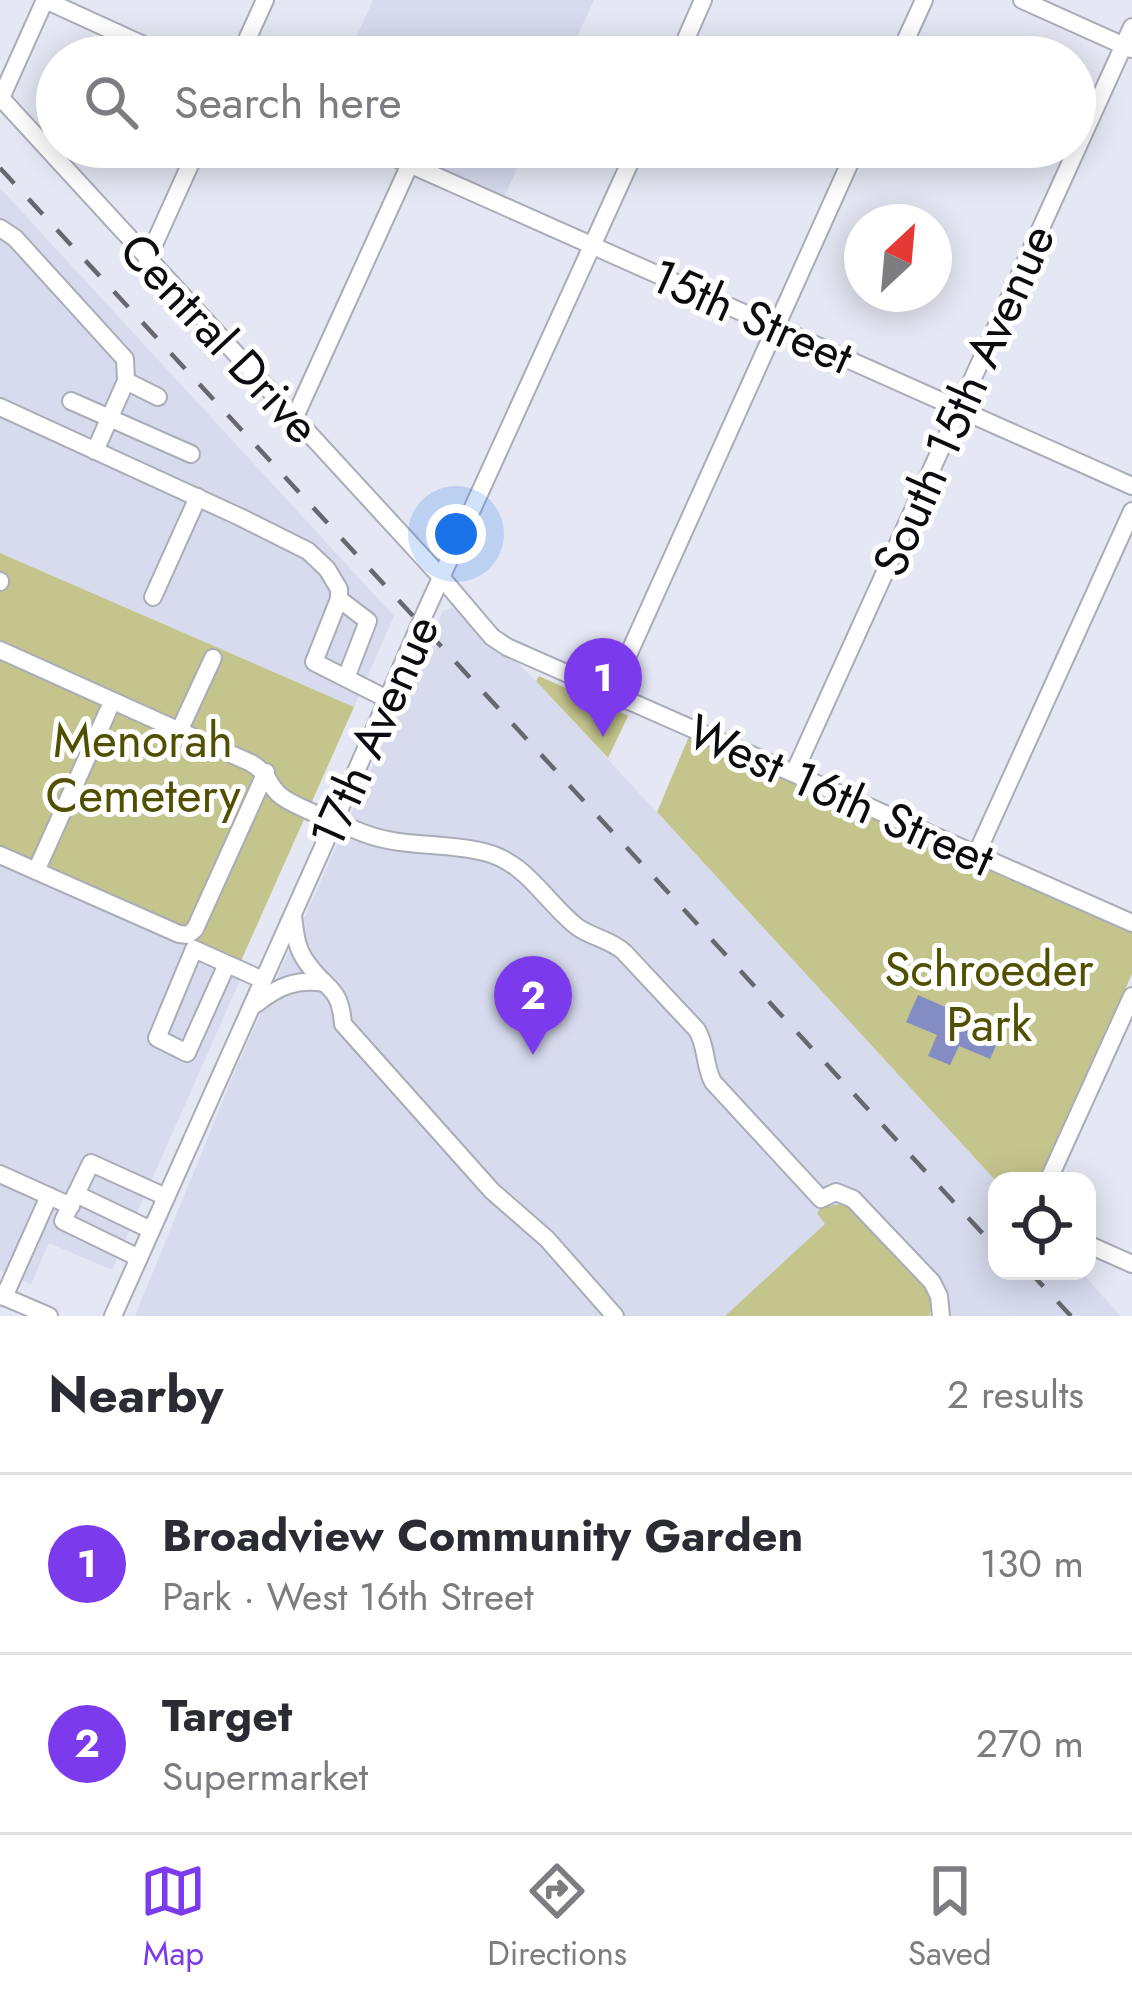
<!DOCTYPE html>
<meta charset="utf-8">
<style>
:root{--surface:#fff;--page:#f7f7f7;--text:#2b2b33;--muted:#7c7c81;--line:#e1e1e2;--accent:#7c3aed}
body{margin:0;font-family:Jost,sans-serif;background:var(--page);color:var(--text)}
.controls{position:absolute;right:36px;bottom:36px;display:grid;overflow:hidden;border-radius:24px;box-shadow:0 6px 30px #0003}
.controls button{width:108px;height:108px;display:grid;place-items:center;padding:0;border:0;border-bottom:3px solid var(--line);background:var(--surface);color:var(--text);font:60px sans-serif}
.compass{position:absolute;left:844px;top:204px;width:108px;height:108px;border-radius:50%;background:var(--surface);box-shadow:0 6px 30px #0003;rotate:26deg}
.you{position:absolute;left:456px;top:534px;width:42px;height:42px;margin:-30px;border:9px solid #fff;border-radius:50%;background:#1a73e8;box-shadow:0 0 0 18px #1a73e833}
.badge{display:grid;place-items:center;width:78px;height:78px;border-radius:50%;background:var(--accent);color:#fff;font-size:39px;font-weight:700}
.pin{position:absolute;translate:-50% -99px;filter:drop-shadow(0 3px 6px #0008)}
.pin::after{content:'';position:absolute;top:63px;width:42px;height:36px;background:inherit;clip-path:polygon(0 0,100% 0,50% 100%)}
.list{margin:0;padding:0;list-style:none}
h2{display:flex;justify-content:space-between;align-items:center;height:156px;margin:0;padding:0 48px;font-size:51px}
h2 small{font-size:39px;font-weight:400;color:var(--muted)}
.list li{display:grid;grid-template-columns:78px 1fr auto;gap:36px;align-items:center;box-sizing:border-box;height:180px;padding:0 48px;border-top:3px solid var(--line)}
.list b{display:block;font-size:45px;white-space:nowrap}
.list p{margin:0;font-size:39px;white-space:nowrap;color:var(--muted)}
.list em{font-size:39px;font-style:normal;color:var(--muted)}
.icon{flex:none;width:66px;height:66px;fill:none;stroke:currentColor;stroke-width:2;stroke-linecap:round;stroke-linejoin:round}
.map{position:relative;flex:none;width:1132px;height:1316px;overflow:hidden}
.search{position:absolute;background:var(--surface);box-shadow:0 6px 30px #0003;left:36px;right:36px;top:36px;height:132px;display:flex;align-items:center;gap:30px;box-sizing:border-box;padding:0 42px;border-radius:66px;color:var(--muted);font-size:45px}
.sheet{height:516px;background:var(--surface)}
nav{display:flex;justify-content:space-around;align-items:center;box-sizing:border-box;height:168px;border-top:3px solid var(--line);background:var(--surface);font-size:33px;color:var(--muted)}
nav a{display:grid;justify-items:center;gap:6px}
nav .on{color:var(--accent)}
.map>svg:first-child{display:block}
</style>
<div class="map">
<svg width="1132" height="1316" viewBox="0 0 1132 1316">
<rect width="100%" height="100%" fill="#e5e8f4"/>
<g fill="#d7dbed">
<polygon points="373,0 594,0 568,57 347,57"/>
<polygon points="383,147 527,147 502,202"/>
<polygon points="0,188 394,616 354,707 0,553"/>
<polygon points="451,608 456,609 489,645 510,655 536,681 997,1182 997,1271 1080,1271 1121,1316 135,1316 237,1066 443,611"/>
<polygon points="0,860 247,964 112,1270 49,1243 31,1284 0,1270"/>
</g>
<g fill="#c4c58d">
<polygon points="0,553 354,707 241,961 0,860"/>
<polygon points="539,676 628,716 608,758 536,681"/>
<polygon points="690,734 1132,933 1132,974 1039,1181 997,1182 657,812"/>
<polygon points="842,1204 850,1208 927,1291 932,1304 929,1316 725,1316 825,1224 817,1213 821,1207"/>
</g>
<polygon fill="#838dc4" points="918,995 1002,1032 990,1059 959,1046 950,1065 928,1056 937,1035 906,1022"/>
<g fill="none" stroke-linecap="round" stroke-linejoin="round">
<g stroke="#aaacb8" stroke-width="20">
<g id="minor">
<polyline points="45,0 170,57"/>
<polyline points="1022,0 1131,49"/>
<polyline points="239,57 265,0"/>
<polyline points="678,57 703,0"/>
<polyline points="898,57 924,0"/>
<polyline points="0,97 441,577 492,637 507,647 1132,923"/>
<polyline points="1,98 45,0"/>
<polyline points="371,147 1132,486"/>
<polyline points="0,228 15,238 125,359 126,381 95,451"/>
<polyline points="147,260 198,147"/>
<polyline points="126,381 158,397"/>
<polyline points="71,401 191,454"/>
<polyline points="0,407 240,517 308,551 327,569 339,589 339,599 314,662 387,699"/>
<polyline points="294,419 410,164"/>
<polyline points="0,582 0,581"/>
<polyline points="153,597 198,497"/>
<polyline points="339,599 368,621 346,678"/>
<path d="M0,650L251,763C270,774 268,786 281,796C294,807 348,827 366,834C404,848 445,842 484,852C526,862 544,900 576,926C590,937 610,939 624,952L697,1030C707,1046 704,1066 713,1082L821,1199L836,1192L853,1199L932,1282L939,1296L941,1316"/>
<polyline points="611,693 857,147"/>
<polyline points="175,740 213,658"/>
<polyline points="794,773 1132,27"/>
<polyline points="0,855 179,934 188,935 195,929 266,772"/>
<polyline points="976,855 1132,511"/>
<polyline points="36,871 108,711"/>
<path d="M293,915C295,933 296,949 308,964C327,991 340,986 343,1024L492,1191L547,1239L615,1316"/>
<polyline points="227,964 187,1053 157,1038 194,949 263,980"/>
<path d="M256,1004C277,987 297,978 324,983"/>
<polyline points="0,1174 71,1206"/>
<polyline points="1048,1181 1132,996"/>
<polyline points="76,1194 151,1230"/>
<polyline points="1087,1244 1132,1264"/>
<polyline points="139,1258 63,1221 91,1163 166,1197"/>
<polyline points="0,1295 49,1316"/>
<polyline points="4,1297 49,1196"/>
<polyline points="113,1316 335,820 424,615 637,147"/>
</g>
</g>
<use href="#minor" stroke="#fff" stroke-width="16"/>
<g stroke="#67686f" stroke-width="4.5" stroke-dasharray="21 21" stroke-linecap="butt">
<polyline points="0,168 997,1249"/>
<polyline points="1029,1271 1071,1316"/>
</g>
</g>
<g text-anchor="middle" stroke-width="10" stroke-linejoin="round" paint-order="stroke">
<g font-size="48" fill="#0b0c0f" stroke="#fff">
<text transform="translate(752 316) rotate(24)" y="17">15th Street</text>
<text transform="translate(220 338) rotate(47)" y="17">Central Drive</text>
<text transform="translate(963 400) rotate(-66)" y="17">South 15th Avenue</text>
<text transform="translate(374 731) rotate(-66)" y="17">17th Avenue</text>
<text transform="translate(841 795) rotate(24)" y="17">West 16th Street</text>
</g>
<g font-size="48" fill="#515000" stroke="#fff">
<text x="143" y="757">Menorah<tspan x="143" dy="55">Cemetery</tspan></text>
<text x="989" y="986">Schroeder<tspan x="989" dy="55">Park</tspan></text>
</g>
</g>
</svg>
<div class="controls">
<button><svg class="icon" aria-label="locate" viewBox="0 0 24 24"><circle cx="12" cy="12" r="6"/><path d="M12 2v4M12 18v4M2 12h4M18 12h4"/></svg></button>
</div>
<svg class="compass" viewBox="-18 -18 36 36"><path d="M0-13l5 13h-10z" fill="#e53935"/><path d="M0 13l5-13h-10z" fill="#7c7c81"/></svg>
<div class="you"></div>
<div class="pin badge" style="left:603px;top:737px">1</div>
<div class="pin badge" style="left:533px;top:1055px">2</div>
<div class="search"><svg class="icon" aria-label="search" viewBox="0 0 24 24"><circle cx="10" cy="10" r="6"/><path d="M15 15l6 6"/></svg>Search here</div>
</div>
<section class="sheet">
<h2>Nearby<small>2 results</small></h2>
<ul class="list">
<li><span class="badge">1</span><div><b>Broadview Community Garden</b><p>Park · West 16th Street</p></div><em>130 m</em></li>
<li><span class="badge">2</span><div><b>Target</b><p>Supermarket</p></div><em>270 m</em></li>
</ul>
</section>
<nav>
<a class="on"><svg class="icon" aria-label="map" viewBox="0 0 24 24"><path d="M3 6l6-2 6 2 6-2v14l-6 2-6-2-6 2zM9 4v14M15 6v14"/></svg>Map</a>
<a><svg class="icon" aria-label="directions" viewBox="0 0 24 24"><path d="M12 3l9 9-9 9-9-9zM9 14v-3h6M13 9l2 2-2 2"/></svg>Directions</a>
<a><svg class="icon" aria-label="saved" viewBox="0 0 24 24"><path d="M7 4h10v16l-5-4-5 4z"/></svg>Saved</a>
</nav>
